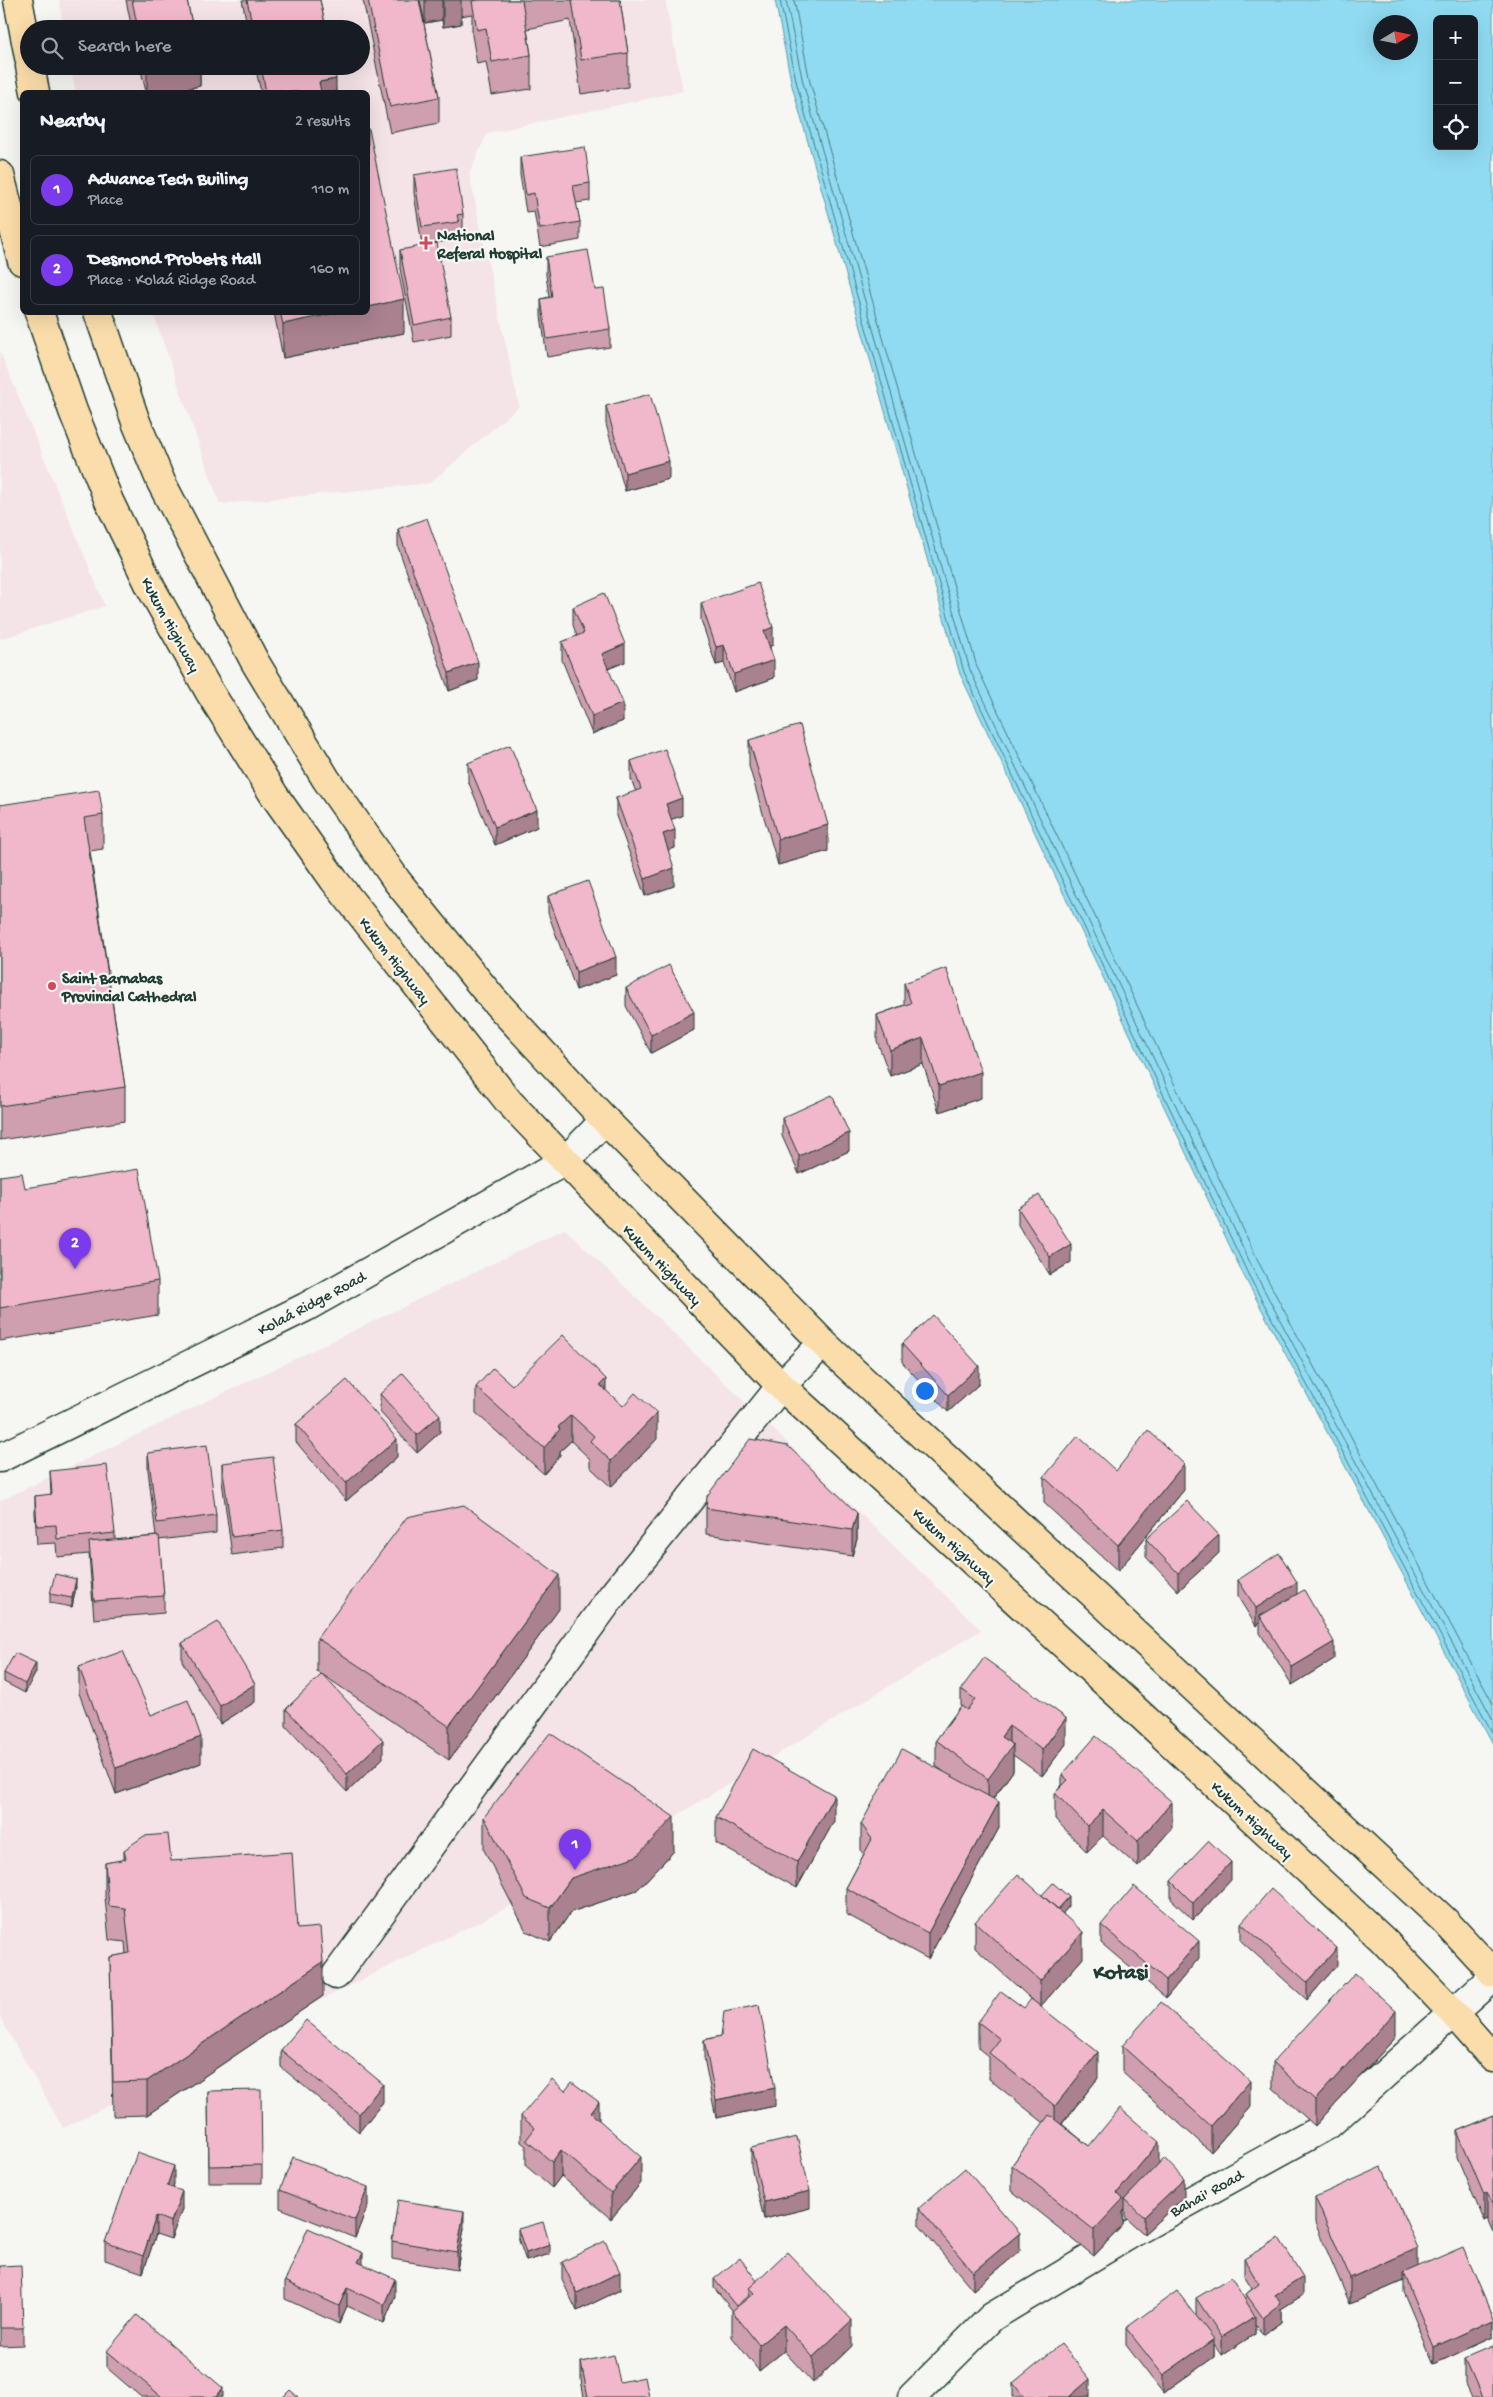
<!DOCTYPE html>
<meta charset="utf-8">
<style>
:root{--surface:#171b24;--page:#242831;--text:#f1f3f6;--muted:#9ea1a6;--line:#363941;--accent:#7c3aed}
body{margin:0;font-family:"Gochi Hand",sans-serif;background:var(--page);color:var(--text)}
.controls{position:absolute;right:15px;top:15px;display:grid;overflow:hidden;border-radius:8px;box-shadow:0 5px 20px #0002}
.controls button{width:45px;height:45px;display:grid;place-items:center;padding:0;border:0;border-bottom:1px solid var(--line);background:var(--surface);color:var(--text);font:25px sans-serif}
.compass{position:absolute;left:1373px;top:15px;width:45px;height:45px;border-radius:50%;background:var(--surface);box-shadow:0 5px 20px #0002;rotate:80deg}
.you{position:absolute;left:924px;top:1390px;width:18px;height:18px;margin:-12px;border:4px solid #fff;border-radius:50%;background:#1a73e8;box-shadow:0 0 0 8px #1a73e833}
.badge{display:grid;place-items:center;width:32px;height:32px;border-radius:50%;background:var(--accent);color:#fff;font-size:16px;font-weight:700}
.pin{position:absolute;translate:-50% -41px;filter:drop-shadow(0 1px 2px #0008)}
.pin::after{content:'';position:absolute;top:26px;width:18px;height:15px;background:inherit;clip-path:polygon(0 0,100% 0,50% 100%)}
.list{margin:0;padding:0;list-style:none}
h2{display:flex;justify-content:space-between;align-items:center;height:65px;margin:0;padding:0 20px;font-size:21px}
h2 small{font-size:16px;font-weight:400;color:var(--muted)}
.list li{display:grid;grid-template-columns:32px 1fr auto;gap:15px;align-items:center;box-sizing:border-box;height:70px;margin:0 10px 10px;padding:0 10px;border:1px solid var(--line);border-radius:8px}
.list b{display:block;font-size:19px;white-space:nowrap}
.list p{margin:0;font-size:16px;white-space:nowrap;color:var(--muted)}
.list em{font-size:16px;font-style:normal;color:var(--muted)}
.icon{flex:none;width:28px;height:28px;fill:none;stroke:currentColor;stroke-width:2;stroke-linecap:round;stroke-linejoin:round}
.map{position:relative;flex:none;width:1493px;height:2397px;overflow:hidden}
.search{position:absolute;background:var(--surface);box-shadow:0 5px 20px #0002;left:20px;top:20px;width:350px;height:55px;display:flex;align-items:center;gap:12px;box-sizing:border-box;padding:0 18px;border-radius:28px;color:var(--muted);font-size:19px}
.panel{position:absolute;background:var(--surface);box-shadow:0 5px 20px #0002;left:20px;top:90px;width:350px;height:225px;border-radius:8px}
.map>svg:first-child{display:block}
</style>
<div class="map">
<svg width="1493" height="2397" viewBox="0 0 1493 2397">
<rect width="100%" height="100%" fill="#f6f6f2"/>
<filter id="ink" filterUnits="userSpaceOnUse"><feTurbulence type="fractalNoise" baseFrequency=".02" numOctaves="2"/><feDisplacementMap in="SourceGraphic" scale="10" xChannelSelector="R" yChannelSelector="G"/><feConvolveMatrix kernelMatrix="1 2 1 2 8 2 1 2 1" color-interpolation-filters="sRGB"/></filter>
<g filter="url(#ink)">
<g fill="#f4e3e7">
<polygon points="59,0 665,0 683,91 487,133 469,174 519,406 430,483 220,504 153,313 368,312 368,92 76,92 70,66 361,66 361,29 64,29"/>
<polygon points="0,352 105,606 0,639"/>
<polygon points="565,1229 981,1630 607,1858 63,2128 0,2017 0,1501"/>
</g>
<path fill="#90dbf1" stroke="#639ca5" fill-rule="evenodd" d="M775,0H1493V1744L1244,1276L960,674L792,86ZM1437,19H1474V146H1437ZM1380,22H1410V52H1380Z"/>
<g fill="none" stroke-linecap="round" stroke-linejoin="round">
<g stroke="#4c7c80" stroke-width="1">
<polyline points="780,0 797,85 964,672 1248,1274 1493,1734"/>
<polyline points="786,0 803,83 970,670 1254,1271 1493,1720"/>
<polyline points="794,0 810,82 977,667 1261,1267 1493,1704"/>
</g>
<g stroke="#1f3d34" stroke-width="31">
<g id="minor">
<polyline points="0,1458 306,1307 565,1161 605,1120"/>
<polyline points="336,1975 612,1596 781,1386 823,1343"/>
<polyline points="912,2397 992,2317 1134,2232 1328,2125 1493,1977"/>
</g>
</g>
<g stroke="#1f3d34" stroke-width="31">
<g id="major">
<polyline points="18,0 29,57"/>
<polyline points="30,66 35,92"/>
<polyline points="0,175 22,261"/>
<polyline points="39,312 73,411 109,501 151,588 209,691 274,795 334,880 509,1102 781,1386 1142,1716 1382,1939 1454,2014 1493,2058"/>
<polyline points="98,312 136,422 161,482 255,662 326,779 397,881 492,998 605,1120 823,1343 1445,1921 1493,1973"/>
</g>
</g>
<use href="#minor" stroke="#f6f6f2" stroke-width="28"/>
<use href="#major" stroke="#fbddab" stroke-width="28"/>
</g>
<g fill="#cf9eaf" stroke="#1f3d34">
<polygon points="126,0 187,0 193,29 132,29"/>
<polygon points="242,0 320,0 326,29 248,29"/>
<polygon points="363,0 419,0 439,97 439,123 390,133"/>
<polygon points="420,0 620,0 628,53 628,87 581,94 570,20 527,29 531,55 531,89 492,95 486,62 477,64 472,35 472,14 461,16 461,24 443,27 442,20 425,23"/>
<polygon points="140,66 200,66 200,86 168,92 146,92"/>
<polygon points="255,66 334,66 336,92 261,92"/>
<polygon points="520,157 590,183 590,201 576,203 580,222 580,240 540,247 534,211 526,212 520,175"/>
<polygon points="414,175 463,214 463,232 459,232 459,239 422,245 414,193"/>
<polygon points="400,250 451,317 451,335 414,342 400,268"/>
<polygon points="546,257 595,290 610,329 610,347 547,357 541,316 541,299 549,297 546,275"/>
<polygon points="274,312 368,312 404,333 283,358"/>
<polygon points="606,406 669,479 625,491 606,424"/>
<polygon points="398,529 478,680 449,691 398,547"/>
<polygon points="701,603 773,645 770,646 774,678 734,692 724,663 716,665 701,620"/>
<polygon points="573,607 625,662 608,669 623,721 592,734 562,660 562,642 577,636 573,625"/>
<polygon points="749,740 828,851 778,865 749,766"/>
<polygon points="631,761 682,816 671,819 675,848 668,850 674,886 645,896 616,816 616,798 636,792 631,779"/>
<polygon points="468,763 537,827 495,845 468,781"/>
<polygon points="0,805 103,815 103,849 90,851 125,1087 125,1121 0,1140"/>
<polygon points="548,896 616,975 576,990 548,913"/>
<polygon points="904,983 981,1098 939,1112 923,1064 890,1076 877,1041 877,1015 904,1005"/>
<polygon points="626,988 694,1030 651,1053 626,1006"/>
<polygon points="782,1118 849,1151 799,1174 782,1136"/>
<polygon points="0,1176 25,1188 158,1281 158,1315 0,1341"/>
<polygon points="1018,1208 1071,1262 1050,1275 1018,1225"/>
<polygon points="902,1344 979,1384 948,1412 902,1362"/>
<polygon points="512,1385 606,1391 657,1439 611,1487 590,1467 590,1459 571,1441 560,1451 560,1455 544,1474 476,1413 476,1387"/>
<polygon points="380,1394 440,1432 417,1453 380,1412"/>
<polygon points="296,1424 397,1457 346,1501 296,1442"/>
<polygon points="148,1453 216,1515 216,1533 159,1540 164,1596 164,1613 94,1619 89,1554 57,1557 56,1543 37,1544 35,1513 35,1496 51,1495 50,1471 115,1533 115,1540 156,1536 148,1470"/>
<polygon points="222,1463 283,1530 283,1548 232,1555 222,1481"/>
<polygon points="1116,1471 1184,1490 1118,1571 1044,1503 1044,1477"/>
<polygon points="706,1508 857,1513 857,1539 852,1556 706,1534"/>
<polygon points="1146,1539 1219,1553 1178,1591 1146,1557"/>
<polygon points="1238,1580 1297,1594 1334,1659 1292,1685 1260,1633 1260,1623 1256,1626 1238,1597"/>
<polygon points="76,1587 72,1607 50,1603 50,1594"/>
<polygon points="559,1609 449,1760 323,1675 383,1758 347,1792 286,1726 286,1709 322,1675 317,1671 317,1638"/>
<polygon points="182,1643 255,1702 220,1724 182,1661"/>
<polygon points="79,1667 151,1715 201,1763 116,1794 79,1693"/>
<polygon points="36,1672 25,1693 4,1682 4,1673"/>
<polygon points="961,1689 1066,1744 1042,1776 1013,1755 1013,1771 993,1799 999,1828 928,1959 846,1914 846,1888 864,1854 861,1850 861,1824 944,1772 936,1766 936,1740 961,1706"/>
<polygon points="1062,1775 1172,1828 1138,1867 1103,1836 1087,1852 1055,1819 1055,1793 1062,1785"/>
<polygon points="484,1817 674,1851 637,1890 571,1912 550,1942 526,1931 484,1850"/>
<polygon points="716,1817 834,1821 797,1888 716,1843"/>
<polygon points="124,1850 171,1861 297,1929 323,1996 147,2115 113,2116 110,1957 126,1954 125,1942 109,1940 105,1897 105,1863 124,1860"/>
<polygon points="1231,1880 1193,1920 1171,1899 1171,1881"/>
<polygon points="1042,1895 1069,1906 1063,1913 1083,1958 1040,2007 975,1948 975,1922"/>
<polygon points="1241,1923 1337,1965 1307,2000 1241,1941"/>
<polygon points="1101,1925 1199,1958 1166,1998 1101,1943"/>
<polygon points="978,2022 1098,2078 1062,2124 1089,2146 1159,2164 1184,2197 1144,2234 1125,2217 1125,2209 1123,2212 1123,2225 1094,2256 1012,2191 1012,2165 1044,2123 989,2079 989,2057 978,2048"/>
<polygon points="721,2036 775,2106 716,2118 704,2058 704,2040"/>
<polygon points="1396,2037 1315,2126 1273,2088 1273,2062"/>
<polygon points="1122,2046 1250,2107 1211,2152 1122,2072"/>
<polygon points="281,2050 383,2102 359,2132 281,2067"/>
<polygon points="208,2091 262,2165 262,2183 209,2183"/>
<polygon points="521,2116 599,2120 641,2183 611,2219 561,2176 552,2188 526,2166 526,2146 521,2142"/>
<polygon points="1493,2116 1493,2232 1487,2219 1484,2221 1457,2157 1457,2131"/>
<polygon points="751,2148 810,2208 764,2219 751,2166"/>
<polygon points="174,2184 173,2188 182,2209 171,2239 156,2234 143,2273 105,2260 105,2242"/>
<polygon points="280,2190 368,2205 355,2238 280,2208"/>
<polygon points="1315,2197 1493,2318 1493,2337 1434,2364 1403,2291 1403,2281 1350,2304 1315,2223"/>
<polygon points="919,2208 1020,2251 973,2290 919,2225"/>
<polygon points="464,2228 457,2270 392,2259 392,2241"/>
<polygon points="518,2229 550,2254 526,2261 518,2238"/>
<polygon points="1244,2259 1303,2295 1281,2309 1281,2322 1263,2335 1255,2324 1255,2334 1222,2355 1214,2344 1214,2357 1163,2393 1126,2345 1126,2328 1196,2315 1196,2298 1246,2301 1246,2294 1252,2289 1244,2276"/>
<polygon points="562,2262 620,2290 577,2311 562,2280"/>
<polygon points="363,2264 395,2297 384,2323 347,2306 339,2324 285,2299 285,2281"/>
<polygon points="0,2266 23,2328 23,2345 0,2346"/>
<polygon points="714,2279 757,2281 852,2346 813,2383 784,2351 759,2371 732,2337 732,2310 714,2288"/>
<polygon points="107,2351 223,2397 141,2397 107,2368"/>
<polygon points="1465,2358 1493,2397 1471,2397 1465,2384"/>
<polygon points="581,2362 620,2382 649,2397 584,2397 581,2380"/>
<polygon points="1013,2383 1090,2397 1013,2397"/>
</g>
<g fill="#a9818f" stroke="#1f3d34">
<polygon points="425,0 442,0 442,20 425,23"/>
<polygon points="443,0 461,0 461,24 443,27"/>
<polygon points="169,66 200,66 200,86 168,92 147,92 147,71"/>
<polygon points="336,79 336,92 319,92 319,82"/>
<polygon points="281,90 281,92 268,92"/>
<polygon points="404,299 404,333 283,358 283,324 340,312 368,312 368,307"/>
<polygon points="669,461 669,479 625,491 625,473"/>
<polygon points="773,627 773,645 764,648 764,631"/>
<polygon points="625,644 625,662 602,671 602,654"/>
<polygon points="724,645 724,663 716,665 716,647"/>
<polygon points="774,660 774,678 734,692 734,674"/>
<polygon points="478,662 478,680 449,691 449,673"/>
<polygon points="623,703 623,721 592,734 592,716"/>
<polygon points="682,798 682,816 666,821 666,804"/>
<polygon points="537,810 537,827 495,845 495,827"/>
<polygon points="828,825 828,851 778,865 778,839"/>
<polygon points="675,830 675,848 663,852 663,834"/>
<polygon points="674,868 674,886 645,896 645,879"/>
<polygon points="616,957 616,975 576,990 576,972"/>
<polygon points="694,1012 694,1030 651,1053 651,1035"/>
<polygon points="923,1038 923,1064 890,1076 890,1050"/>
<polygon points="981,1072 981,1098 939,1112 939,1086"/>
<polygon points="849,1133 849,1151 799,1174 799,1156"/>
<polygon points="1071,1244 1071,1262 1050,1275 1050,1257"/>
<polygon points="979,1366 979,1384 948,1412 948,1395"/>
<polygon points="606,1379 606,1405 600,1385"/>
<polygon points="657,1413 657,1439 611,1487 611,1461"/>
<polygon points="440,1415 440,1432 417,1453 417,1435"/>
<polygon points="571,1415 571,1441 560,1451 560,1455 544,1474 544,1448 558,1427"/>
<polygon points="397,1439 397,1457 346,1501 346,1483"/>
<polygon points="1184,1464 1184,1490 1118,1571 1118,1545"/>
<polygon points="857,1513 857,1539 852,1556 852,1530"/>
<polygon points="1219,1535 1219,1553 1178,1591 1178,1573"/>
<polygon points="559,1575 559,1609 449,1760 449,1726"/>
<polygon points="76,1579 76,1587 72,1607 72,1598"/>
<polygon points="1297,1582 1297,1600 1260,1616 1260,1623 1256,1626 1256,1608"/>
<polygon points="1334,1642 1334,1659 1292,1685 1292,1667"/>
<polygon points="36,1663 36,1672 25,1693 25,1684"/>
<polygon points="255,1684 255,1702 220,1724 220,1706"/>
<polygon points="1066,1718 1066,1744 1042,1776 1042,1750"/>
<polygon points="1009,1726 1009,1751 1013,1745 1013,1771 988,1805 988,1779 1001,1737"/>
<polygon points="201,1737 201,1763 116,1794 116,1768"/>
<polygon points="383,1740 383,1758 347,1792 347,1774"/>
<polygon points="834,1795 834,1821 797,1888 797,1862"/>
<polygon points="999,1802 999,1828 928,1959 928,1933"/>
<polygon points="1172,1802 1172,1828 1138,1867 1138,1841"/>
<polygon points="1103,1810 1103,1836 1087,1852 1087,1826"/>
<polygon points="674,1817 674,1851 637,1890 571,1912 550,1942 550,1908 571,1878"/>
<polygon points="1231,1862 1231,1880 1193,1920 1193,1903"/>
<polygon points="1069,1897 1069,1906 1050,1928 1050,1919"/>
<polygon points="1083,1932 1083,1958 1040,2007 1040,1981"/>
<polygon points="1199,1941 1199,1958 1166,1998 1166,1980"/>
<polygon points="1337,1948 1337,1965 1307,2000 1307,1982"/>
<polygon points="323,1962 323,1996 147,2115 147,2081"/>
<polygon points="1396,2011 1396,2037 1315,2126 1315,2100"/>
<polygon points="1098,2052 1098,2078 1055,2132 1055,2106"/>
<polygon points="1250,2081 1250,2107 1211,2152 1211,2126"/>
<polygon points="383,2084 383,2102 359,2132 359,2114"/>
<polygon points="775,2088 775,2106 716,2118 716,2100"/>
<polygon points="599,2102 599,2128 591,2113"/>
<polygon points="1159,2142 1159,2168 1125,2199 1125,2209 1123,2212 1123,2225 1094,2256 1094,2230 1117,2193"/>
<polygon points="561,2150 561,2176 552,2188 552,2162"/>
<polygon points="641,2157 641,2183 611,2219 611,2193"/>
<polygon points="174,2166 174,2184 167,2203 167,2186"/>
<polygon points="1184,2179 1184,2197 1144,2234 1144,2217"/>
<polygon points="368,2187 368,2205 355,2238 355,2220"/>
<polygon points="182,2191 182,2209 171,2239 171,2222"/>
<polygon points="810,2191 810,2208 764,2219 764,2202"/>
<polygon points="1487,2193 1487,2219 1484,2221 1484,2195"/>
<polygon points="464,2211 464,2228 457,2270 457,2252"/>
<polygon points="156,2216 156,2234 143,2273 143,2256"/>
<polygon points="1020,2233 1020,2251 973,2290 973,2272"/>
<polygon points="550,2245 550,2254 526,2261 526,2253"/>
<polygon points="1418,2248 1418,2274 1403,2273 1403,2281 1350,2304 1350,2278"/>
<polygon points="363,2253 363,2271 358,2262"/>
<polygon points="620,2272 620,2290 577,2311 577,2293"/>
<polygon points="1303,2277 1303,2295 1281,2309 1281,2322 1263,2335 1263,2318 1275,2295"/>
<polygon points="395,2279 395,2297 384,2323 384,2305"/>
<polygon points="347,2288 347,2306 339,2324 339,2306"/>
<polygon points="1255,2316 1255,2334 1222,2355 1222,2337"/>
<polygon points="852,2320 852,2346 813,2383 813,2357"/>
<polygon points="1493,2320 1493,2337 1434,2364 1434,2347"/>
<polygon points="784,2325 784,2351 759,2371 759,2345"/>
<polygon points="1214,2339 1214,2357 1163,2393 1163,2375"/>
<polygon points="1090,2379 1090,2397 1069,2397"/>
<polygon points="223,2388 223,2397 216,2397"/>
</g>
<g fill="#f1b8cc" stroke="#1f3d34">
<polygon points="132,0 187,0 193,29 138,29"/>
<polygon points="247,0 320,0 326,29 253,29"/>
<polygon points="368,0 419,0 439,97 390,107"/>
<polygon points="479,0 522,0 531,55 492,62 486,28 477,30 472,1"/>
<polygon points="572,0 620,0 628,53 581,60"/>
<polygon points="146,66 169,66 147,71"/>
<polygon points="261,66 334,66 336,79 319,82 321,92 281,92 281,90 266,92"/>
<polygon points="368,129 369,129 404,299 368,307"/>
<polygon points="585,147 590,183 573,186 580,222 540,229 534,193 526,195 520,157"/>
<polygon points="456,168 463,214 457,215 459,222 422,227 414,175"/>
<polygon points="437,243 451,317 414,325 400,250"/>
<polygon points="588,250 595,290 604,289 610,329 547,339 541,299 552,297 546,257"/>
<polygon points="280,312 340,312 283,324"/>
<polygon points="650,394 669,461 625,473 606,406"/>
<polygon points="427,518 478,662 449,673 398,529"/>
<polygon points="758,583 773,627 764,631 774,660 734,674 724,645 716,647 701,603"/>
<polygon points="604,593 625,644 602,654 623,703 592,716 562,642 584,633 573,607"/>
<polygon points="800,725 828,825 778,839 749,740"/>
<polygon points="510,745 537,810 495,827 468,763"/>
<polygon points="665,749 682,798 666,804 675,830 663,834 674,868 645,879 616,798 641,789 631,761"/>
<polygon points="99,790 103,815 84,818 125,1087 0,1106 0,805"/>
<polygon points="588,881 616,957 576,972 548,896"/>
<polygon points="669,965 694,1012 651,1035 626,988"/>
<polygon points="946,968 981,1072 939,1086 923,1038 890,1050 877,1015 911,1003 904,983"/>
<polygon points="832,1095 849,1133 799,1156 782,1118"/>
<polygon points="139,1169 158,1281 0,1308 0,1176 22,1173 25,1188"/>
<polygon points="1039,1195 1071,1244 1050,1257 1018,1208"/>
<polygon points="933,1315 979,1366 948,1395 902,1344"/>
<polygon points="563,1335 606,1379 600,1385 623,1406 635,1393 657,1413 611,1461 590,1441 594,1436 571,1415 558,1427 560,1429 544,1448 476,1387 493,1368 512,1385"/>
<polygon points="403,1373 440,1415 417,1435 380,1394"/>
<polygon points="347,1380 397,1439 346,1483 296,1424"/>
<polygon points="1148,1430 1184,1464 1118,1545 1044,1477 1078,1436 1116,1471"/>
<polygon points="750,1439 788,1446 857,1513 852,1530 706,1508 707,1496"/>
<polygon points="207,1445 216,1515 157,1523 148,1453"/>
<polygon points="273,1457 283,1530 232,1537 222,1463"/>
<polygon points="107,1465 115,1533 57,1539 56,1525 37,1526 35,1496 52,1494 50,1471"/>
<polygon points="1187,1501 1219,1535 1178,1573 1146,1539"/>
<polygon points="464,1505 559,1575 449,1726 317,1638 407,1517"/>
<polygon points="159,1536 164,1596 94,1601 89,1542"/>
<polygon points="1279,1553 1297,1582 1256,1608 1238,1580"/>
<polygon points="55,1574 76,1579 72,1598 50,1594"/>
<polygon points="1304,1590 1334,1642 1292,1667 1260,1616"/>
<polygon points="218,1622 255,1684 220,1706 182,1643"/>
<polygon points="123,1651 151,1715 188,1700 201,1737 116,1768 79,1667"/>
<polygon points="15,1653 36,1663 25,1684 4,1673"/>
<polygon points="984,1658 1066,1718 1042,1750 1009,1726 1001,1737 1013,1745 988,1779 936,1740 961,1706 967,1710 975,1699 961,1689"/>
<polygon points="322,1674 383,1740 347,1774 286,1709"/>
<polygon points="550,1733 674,1817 637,1856 571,1878 550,1908 526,1898 484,1817"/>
<polygon points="1096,1736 1172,1802 1138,1841 1103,1810 1087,1826 1055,1793 1068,1780 1062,1775"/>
<polygon points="753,1749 834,1795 797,1862 716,1817"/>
<polygon points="902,1749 999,1802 928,1933 846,1888 872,1839 861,1824"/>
<polygon points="168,1834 171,1861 292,1852 297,1929 320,1927 323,1962 147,2081 113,2082 110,1957 130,1953 125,1908 109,1906 105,1863 126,1859 124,1850 144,1836"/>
<polygon points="1209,1841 1231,1862 1193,1903 1171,1881"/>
<polygon points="1018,1874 1083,1932 1040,1981 975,1922"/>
<polygon points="1053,1883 1069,1897 1058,1909 1042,1895"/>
<polygon points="1134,1886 1199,1941 1166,1980 1101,1925"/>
<polygon points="1271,1889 1337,1948 1307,1982 1241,1923"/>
<polygon points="1355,1973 1396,2011 1315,2100 1273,2062"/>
<polygon points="1001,1991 1024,2008 1031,1999 1098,2052 1055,2106 989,2053 1000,2039 978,2022"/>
<polygon points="1161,2002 1250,2081 1211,2126 1122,2046"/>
<polygon points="759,2005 775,2088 716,2100 704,2040 721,2036 724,2012"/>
<polygon points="306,2020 383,2084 359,2114 281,2050"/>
<polygon points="552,2079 565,2091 572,2082 599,2102 591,2113 641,2157 611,2193 561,2150 552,2162 526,2140 535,2128 521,2116"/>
<polygon points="261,2090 262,2165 209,2166 208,2091"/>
<polygon points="1120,2108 1159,2142 1117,2193 1123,2199 1094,2230 1012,2165 1049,2115 1089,2146"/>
<polygon points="1493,2116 1493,2206 1487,2193 1484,2195 1457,2131"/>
<polygon points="797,2137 810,2191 764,2202 751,2148"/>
<polygon points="137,2153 174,2166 167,2186 182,2191 171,2222 156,2216 143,2256 105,2242"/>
<polygon points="293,2157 368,2187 355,2220 280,2190"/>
<polygon points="1164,2158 1184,2179 1144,2217 1125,2199"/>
<polygon points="1382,2167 1418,2248 1350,2278 1315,2197"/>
<polygon points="965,2168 1020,2233 973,2272 919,2208"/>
<polygon points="398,2200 464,2211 457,2252 392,2241"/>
<polygon points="543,2222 550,2245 526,2253 518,2229"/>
<polygon points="308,2228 363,2253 358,2262 395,2279 384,2305 347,2288 339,2306 285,2281"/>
<polygon points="1279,2238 1303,2277 1275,2295 1281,2304 1263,2318 1246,2294 1259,2284 1244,2259"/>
<polygon points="605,2241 620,2272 577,2293 562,2262"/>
<polygon points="1463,2247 1493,2318 1493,2320 1434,2347 1403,2273"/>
<polygon points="787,2252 852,2320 813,2357 784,2325 759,2345 732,2311 754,2293 749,2288"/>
<polygon points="740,2258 757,2281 749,2288 749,2295 736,2306 714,2279"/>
<polygon points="21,2265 23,2328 0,2328 0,2266"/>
<polygon points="1231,2277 1255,2316 1222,2337 1196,2298"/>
<polygon points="1177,2291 1214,2339 1163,2375 1126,2328"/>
<polygon points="137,2315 223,2388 216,2397 162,2397 107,2351"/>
<polygon points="1061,2344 1090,2379 1069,2397 1024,2397 1013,2383"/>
<polygon points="1493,2346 1493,2397 1482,2397 1465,2358"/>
<polygon points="614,2355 620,2382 645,2377 649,2397 588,2397 581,2362"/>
<polygon points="290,2390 298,2397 283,2397"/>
</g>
</g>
<g fill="#d1495b" stroke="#f6f6f2" stroke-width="2">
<path d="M423.5 235.5h5v5h5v5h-5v5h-5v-5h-5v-5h5z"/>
<circle cx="52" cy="986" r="5"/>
</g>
<g text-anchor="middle" stroke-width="4.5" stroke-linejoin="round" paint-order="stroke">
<g font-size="16" font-weight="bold" fill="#1f3d34" stroke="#f6f6f2" text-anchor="start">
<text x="437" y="240">National<tspan x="437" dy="18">Referal Hospital</tspan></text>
<text x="62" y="983">Saint Barnabas<tspan x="62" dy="18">Provincial Cathedral</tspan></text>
</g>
<g font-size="16" fill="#1f3d34" stroke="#f6f6f2">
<text transform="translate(172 624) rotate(61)" y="6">Kukum Highway</text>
<text transform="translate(396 960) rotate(52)" y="6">Kukum Highway</text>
<text transform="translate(663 1264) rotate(46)" y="6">Kukum Highway</text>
<text transform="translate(311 1302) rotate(-28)" y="6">Kolaá Ridge Road</text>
<text transform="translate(955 1545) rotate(42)" y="6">Kukum Highway</text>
<text transform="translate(1253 1819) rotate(43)" y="6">Kukum Highway</text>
<text transform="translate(1206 2192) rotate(-29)" y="6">Bahai' Road</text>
</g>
<g font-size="21" font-weight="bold" fill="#1f3d34" stroke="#f6f6f2">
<text x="1121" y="1978">Kotasi</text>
</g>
</g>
</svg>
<div class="controls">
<button>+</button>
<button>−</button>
<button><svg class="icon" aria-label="locate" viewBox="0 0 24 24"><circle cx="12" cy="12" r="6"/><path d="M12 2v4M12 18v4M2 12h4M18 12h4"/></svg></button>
</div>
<svg class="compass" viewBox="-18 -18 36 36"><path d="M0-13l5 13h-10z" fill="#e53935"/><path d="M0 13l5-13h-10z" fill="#9ea1a6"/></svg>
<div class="you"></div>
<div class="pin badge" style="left:575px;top:1870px">1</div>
<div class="pin badge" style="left:75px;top:1269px">2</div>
<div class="search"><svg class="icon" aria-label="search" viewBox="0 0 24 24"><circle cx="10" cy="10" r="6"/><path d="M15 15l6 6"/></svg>Search here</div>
<section class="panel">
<h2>Nearby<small>2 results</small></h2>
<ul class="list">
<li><span class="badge">1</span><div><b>Advance Tech Builing</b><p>Place</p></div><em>110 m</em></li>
<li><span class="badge">2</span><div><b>Desmond Probets Hall</b><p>Place · Kolaá Ridge Road</p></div><em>160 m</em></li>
</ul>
</section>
</div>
